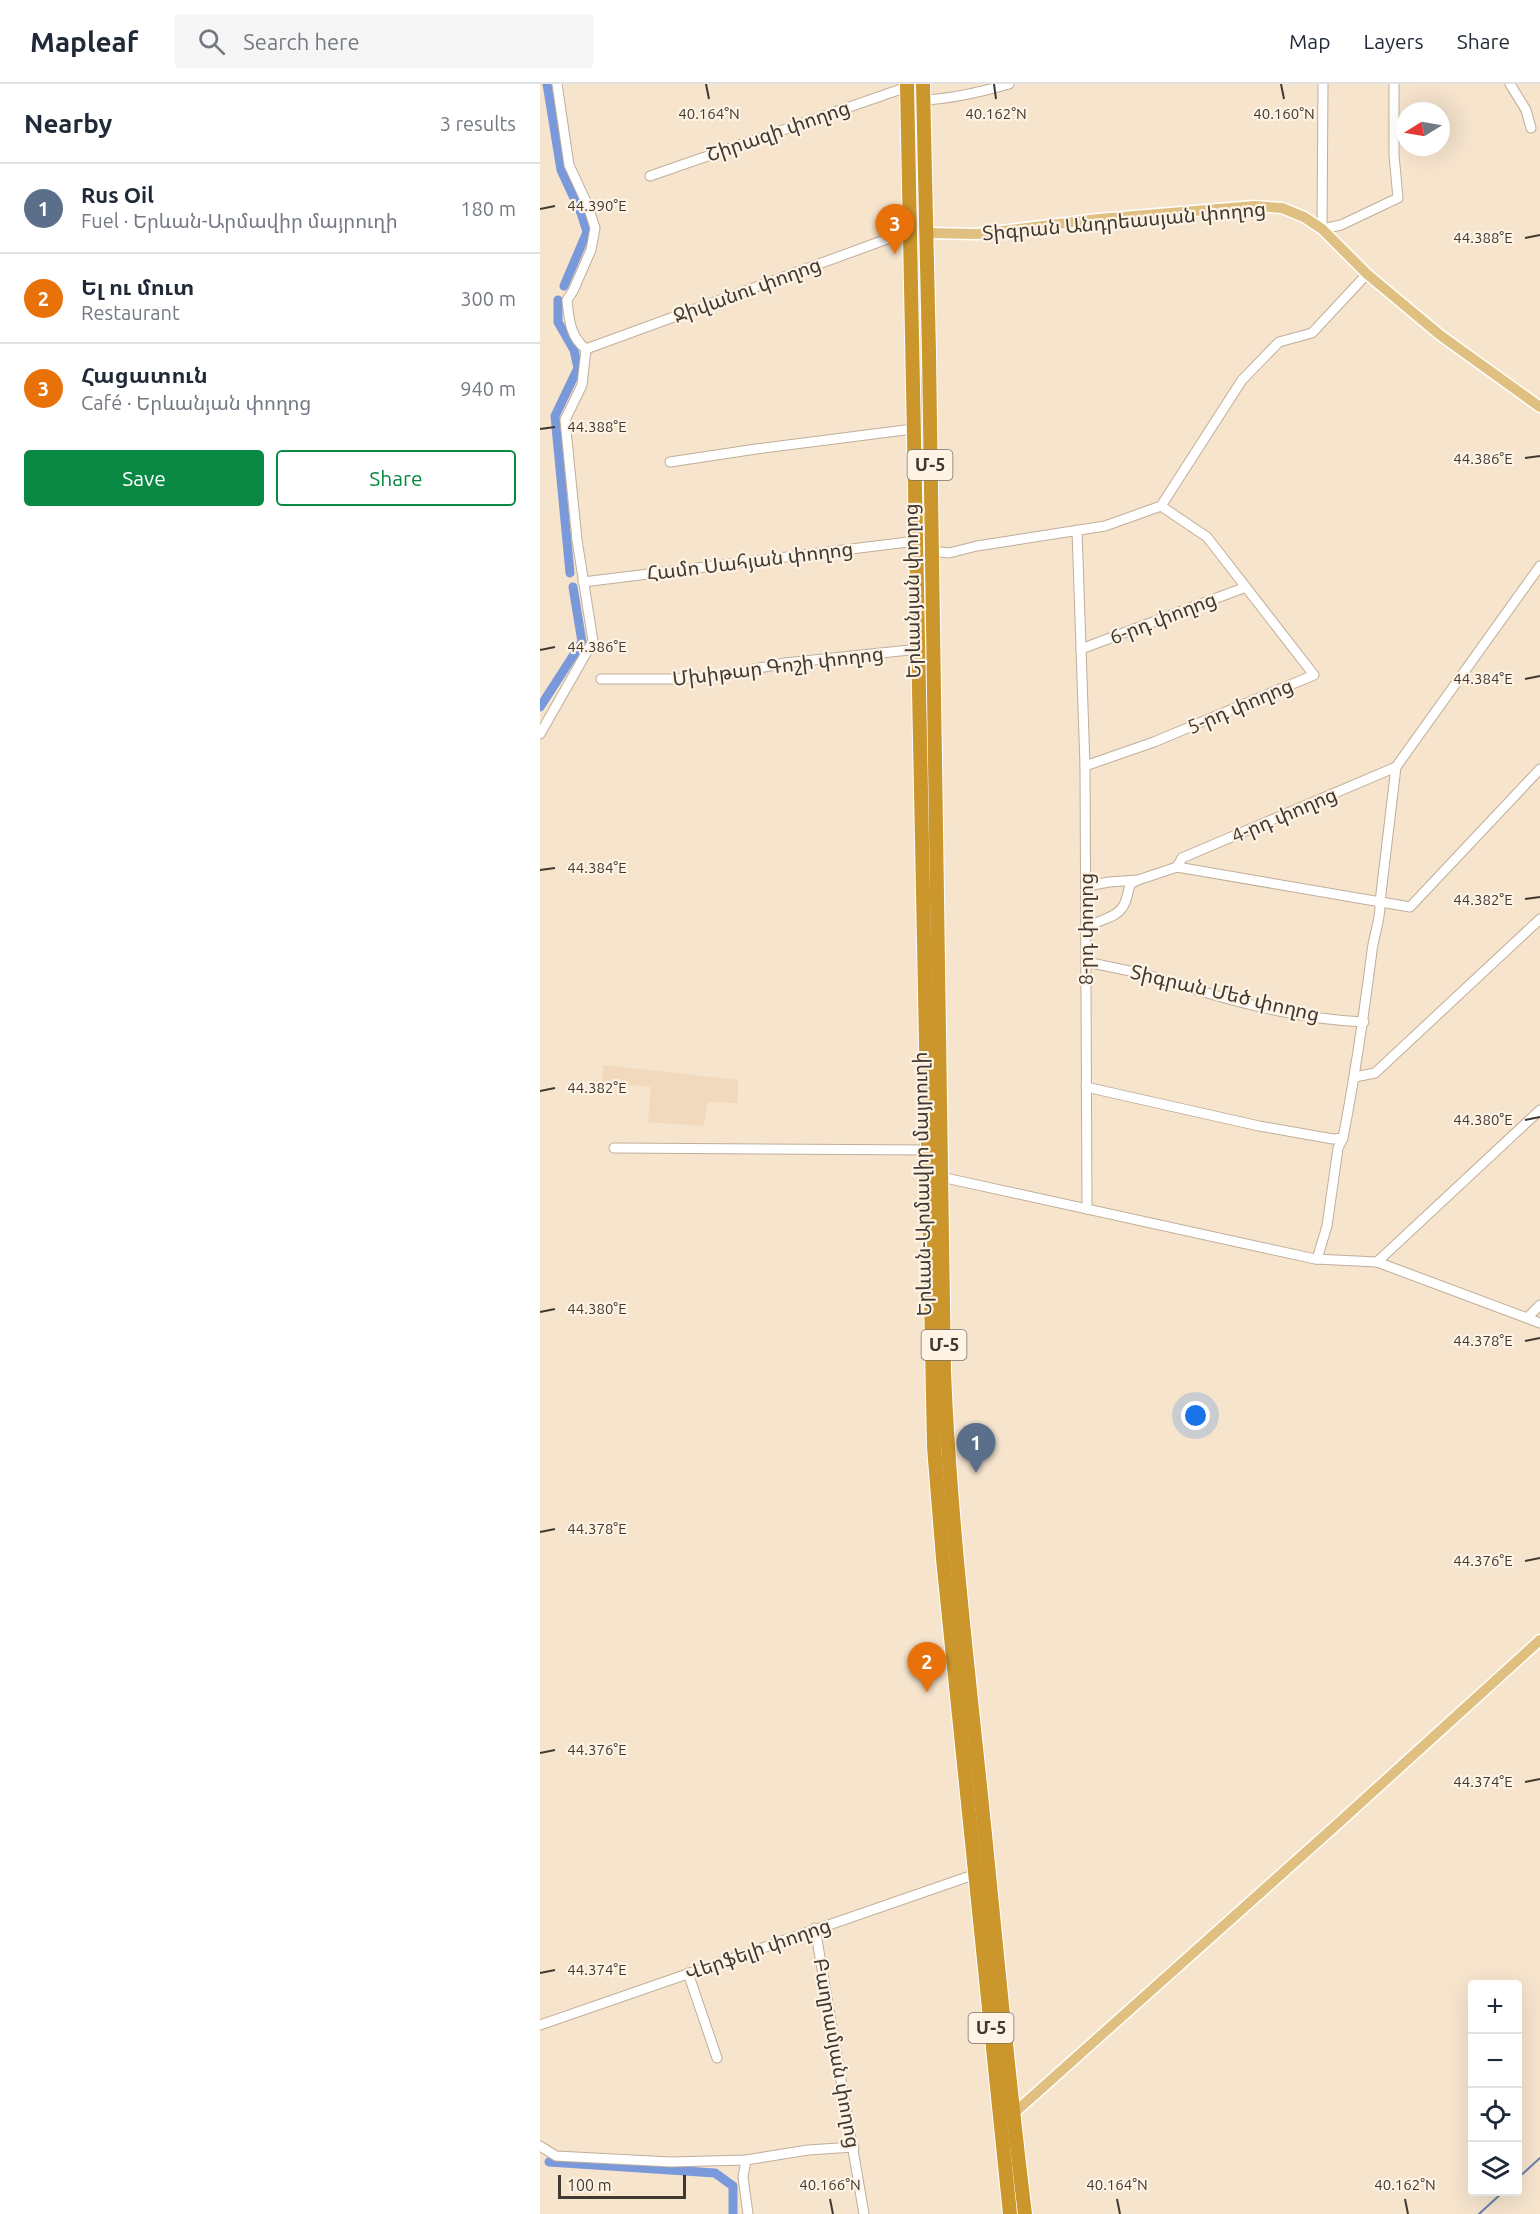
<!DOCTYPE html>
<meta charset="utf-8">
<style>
:root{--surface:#fff;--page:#f6f6f7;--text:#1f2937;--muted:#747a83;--line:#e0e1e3;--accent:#098843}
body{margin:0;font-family:Ubuntu,"Noto Sans Armenian",sans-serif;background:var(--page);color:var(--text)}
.controls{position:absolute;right:18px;bottom:18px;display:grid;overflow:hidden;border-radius:6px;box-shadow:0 6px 24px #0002}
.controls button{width:54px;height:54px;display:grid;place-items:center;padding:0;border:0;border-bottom:2px solid var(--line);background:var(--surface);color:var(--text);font:30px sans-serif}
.compass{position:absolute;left:856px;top:18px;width:54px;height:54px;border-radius:50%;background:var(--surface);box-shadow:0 6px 24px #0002;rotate:259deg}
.scale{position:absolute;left:18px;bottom:15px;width:128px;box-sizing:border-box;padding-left:6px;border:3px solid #403930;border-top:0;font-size:16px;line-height:21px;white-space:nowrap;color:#403930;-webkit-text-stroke:4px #fef3e5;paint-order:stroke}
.you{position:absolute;left:656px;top:1332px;width:21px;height:21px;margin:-15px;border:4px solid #fff;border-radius:50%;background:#1a73e8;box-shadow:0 0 0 9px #1a73e833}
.badge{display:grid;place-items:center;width:39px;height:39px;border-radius:50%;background:var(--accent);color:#fff;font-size:20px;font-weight:700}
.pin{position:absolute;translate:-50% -50px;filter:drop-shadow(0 2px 3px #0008)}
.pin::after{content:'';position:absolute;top:32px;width:21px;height:18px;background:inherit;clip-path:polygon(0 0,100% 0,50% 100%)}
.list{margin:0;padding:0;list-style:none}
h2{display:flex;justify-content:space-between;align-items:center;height:78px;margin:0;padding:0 24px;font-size:26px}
h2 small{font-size:20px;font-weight:400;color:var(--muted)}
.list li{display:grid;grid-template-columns:39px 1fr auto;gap:18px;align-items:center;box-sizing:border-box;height:90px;padding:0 24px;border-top:2px solid var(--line)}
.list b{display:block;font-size:22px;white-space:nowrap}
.list p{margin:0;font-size:20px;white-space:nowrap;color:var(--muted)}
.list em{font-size:20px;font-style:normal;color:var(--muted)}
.actions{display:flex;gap:12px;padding:18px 24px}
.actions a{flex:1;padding:14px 0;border:2px solid var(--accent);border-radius:6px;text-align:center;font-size:21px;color:var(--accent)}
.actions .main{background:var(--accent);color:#fff}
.icon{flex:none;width:33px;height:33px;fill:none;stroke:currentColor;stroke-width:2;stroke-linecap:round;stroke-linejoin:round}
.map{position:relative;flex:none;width:1000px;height:2130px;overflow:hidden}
header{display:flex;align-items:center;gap:36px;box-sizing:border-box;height:84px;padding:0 30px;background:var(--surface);border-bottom:2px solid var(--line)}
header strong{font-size:28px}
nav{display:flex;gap:33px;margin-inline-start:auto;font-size:21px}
.search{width:420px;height:54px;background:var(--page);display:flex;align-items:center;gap:15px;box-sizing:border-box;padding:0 21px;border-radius:6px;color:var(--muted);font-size:22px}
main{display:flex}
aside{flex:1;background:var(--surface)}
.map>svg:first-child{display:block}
</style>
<header>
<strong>Mapleaf</strong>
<div class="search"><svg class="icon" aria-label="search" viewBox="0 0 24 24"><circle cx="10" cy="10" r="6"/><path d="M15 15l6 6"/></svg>Search here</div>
<nav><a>Map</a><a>Layers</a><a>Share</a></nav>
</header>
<main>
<aside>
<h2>Nearby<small>3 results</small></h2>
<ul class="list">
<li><span class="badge" style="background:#5c6f8a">1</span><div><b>Rus Oil</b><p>Fuel · Երևան-Արմավիր մայրուղի</p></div><em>180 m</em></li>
<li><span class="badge" style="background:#e8710a">2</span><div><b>Ել ու մուտ</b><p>Restaurant</p></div><em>300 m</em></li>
<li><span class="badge" style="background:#e8710a">3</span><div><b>Հացատուն</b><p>Café · Երևանյան փողոց</p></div><em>940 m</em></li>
</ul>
<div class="actions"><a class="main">Save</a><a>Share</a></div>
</aside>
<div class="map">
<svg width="1000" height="2130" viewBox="0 0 1000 2130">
<rect width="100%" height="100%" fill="#f6e4cd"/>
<polygon fill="#f0d9bc" points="63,981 198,996 198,1019 167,1018 164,1042 108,1038 111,1003 62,998"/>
<polygon fill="#a3c194" points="383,292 399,1268 436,1713 431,1713 401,1405 379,293"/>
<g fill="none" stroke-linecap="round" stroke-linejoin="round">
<g stroke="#687ca8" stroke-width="2">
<polyline points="978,2094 1000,2074"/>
<polyline points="939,2130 963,2108"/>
</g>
<g stroke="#7999db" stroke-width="9">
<polyline points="7,0 21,86 41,129 47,148 24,202"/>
<polyline points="18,216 18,238 34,266 38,284 15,332 30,489"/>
<polyline points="0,623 42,558 33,503"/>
<polyline points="9,2078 175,2089 193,2102 193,2130"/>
</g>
<g stroke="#c0ae99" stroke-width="11">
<g id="minor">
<path d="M17,0L29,81L48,122L55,144L51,166L33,207L27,216C29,235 30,253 46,265"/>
<polyline points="783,0 782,145 801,141 858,114 854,71 854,0"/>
<polyline points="970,0 986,26 991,44"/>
<path d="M383,16C413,15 441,8 469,0"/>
<polyline points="110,92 367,3"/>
<polyline points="46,265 350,154 370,154"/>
<polyline points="130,378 216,365 373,345"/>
<polyline points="537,446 545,682 547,1125"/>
<polyline points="391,467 409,469 437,462 565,442 621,422 702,296 739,258 772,249 827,190"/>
<polyline points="43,498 376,457"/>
<polyline points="541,565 706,503"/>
<polyline points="61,595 135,595 184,591 245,579 379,565"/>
<polyline points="0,650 53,557 37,456 25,336 42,301 46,265"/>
<polyline points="545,682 614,658 774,591 667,453 621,422"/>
<polyline points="637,783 642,774 856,683"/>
<polyline points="547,802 569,798 598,796 637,783 870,823 1000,685"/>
<path d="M546,848C554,834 573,837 582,824C587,818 588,808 590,800L596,797"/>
<path d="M546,878C570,883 594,887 618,894C684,915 754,935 824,938"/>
<polyline points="815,993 835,989 1000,835"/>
<polyline points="546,1003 719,1042 793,1055 803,1054"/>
<polyline points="74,1064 388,1066"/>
<polyline points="401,1093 775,1175 837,1178 1000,1026"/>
<path d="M777,1175L787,1142L798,1064L803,1054C815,992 824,930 832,867C834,850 841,835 840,818L856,683L1000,482"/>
<polyline points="837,1178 987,1234"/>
<polyline points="1000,1221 987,1234 1000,1239"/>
<polyline points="275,1844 324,2130"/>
<polyline points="148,1889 177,1974"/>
<polyline points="0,1941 436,1790"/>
<polyline points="0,2062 16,2072 131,2078 206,2076 268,2066 314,2063"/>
<polyline points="206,2076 203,2093 208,2130"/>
</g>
</g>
<g stroke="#fff" stroke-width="13">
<g id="major">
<polyline points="387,149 437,150 558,135 714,122 742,124 764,133 782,145 827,190 900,251 1000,323"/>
<polyline points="473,2030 793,1744 1000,1556"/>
</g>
</g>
<g stroke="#fff" stroke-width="16">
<g id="highway">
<polyline points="367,0 394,1363 403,1475 470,2130"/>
<path d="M383,0L389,269L404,1288C410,1433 427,1576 442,1721C456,1857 468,1994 485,2130"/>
</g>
</g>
<use href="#minor" stroke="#fff" stroke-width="9"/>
<use href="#major" stroke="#e0c080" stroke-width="10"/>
<use href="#highway" stroke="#cb962c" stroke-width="14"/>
</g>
<path fill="none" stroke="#403930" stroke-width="2" d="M166,0L169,15M454,0L456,15M741,0L744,15M0,125L15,122M985,154L1000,151M0,345L15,343M985,374L1000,372M0,566L15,563M985,595L1000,592M0,786L15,784M985,815L1000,813M0,1007L15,1004M985,1036L1000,1033M0,1228L15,1225M985,1257L1000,1254M0,1448L15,1445M985,1477L1000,1474M0,1669L15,1666M985,1698L1000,1695M0,1889L15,1886M290,2115L293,2130M577,2115L580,2130M865,2115L868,2130"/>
<g text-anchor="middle" stroke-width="4.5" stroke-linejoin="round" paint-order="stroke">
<g fill="#fef3e5" stroke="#797166" stroke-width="1.5">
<rect x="367.5" y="366" width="45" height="30" rx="4.5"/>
<rect x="381.5" y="1246" width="45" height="30" rx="4.5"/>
<rect x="428.5" y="1929" width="45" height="30" rx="4.5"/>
</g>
<g font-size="18" font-weight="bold" fill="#403930">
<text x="390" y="387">Մ-5</text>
<text x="404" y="1267">Մ-5</text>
<text x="451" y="1950">Մ-5</text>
</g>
<g font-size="20" fill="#403930" stroke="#fef3e5">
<text transform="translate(238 47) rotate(-19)" y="7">Շիրազի փողոց</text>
<text transform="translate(584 137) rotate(-5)" y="7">Տիգրան Անդրեասյան փողոց</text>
<text transform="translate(207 206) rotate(-20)" y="7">Ջիվանու փողոց</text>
<text transform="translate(210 477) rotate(-7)" y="7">Համո Սահյան փողոց</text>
<text transform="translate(372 507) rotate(-91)" y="7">Երևանյան փողոց</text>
<text transform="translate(623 534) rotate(-21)" y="7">6-րդ փողոց</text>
<text transform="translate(238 582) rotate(-7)" y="7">Մխիթար Գոշի փողոց</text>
<text transform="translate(700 622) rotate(-23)" y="7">5-րդ փողոց</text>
<text transform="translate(744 731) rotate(-23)" y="7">4-րդ փողոց</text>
<text transform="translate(546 845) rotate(-90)" y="7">8-րդ փողոց</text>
<text transform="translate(685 909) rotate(13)" y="7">Տիգրան Մեծ փողոց</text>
<text transform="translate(382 1100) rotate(-91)" y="7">Երևան-Արմավիր մայրուղի</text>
<text transform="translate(218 1865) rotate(-19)" y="7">Վերֆելի փողոց</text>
<text transform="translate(297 1969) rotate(80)" y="7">Բաղրամյան փողոց</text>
</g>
</g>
<g font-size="15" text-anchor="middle" fill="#403930" stroke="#fef3e5" stroke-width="4.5" stroke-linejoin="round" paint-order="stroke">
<text x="169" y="35">40.164°N</text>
<text x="456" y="35">40.162°N</text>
<text x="744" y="35">40.160°N</text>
<text x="57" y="127">44.390°E</text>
<text x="943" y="159">44.388°E</text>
<text x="57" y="348">44.388°E</text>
<text x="943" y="380">44.386°E</text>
<text x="57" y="568">44.386°E</text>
<text x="943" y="600">44.384°E</text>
<text x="57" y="789">44.384°E</text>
<text x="943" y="821">44.382°E</text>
<text x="57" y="1009">44.382°E</text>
<text x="943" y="1041">44.380°E</text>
<text x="57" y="1230">44.380°E</text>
<text x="943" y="1262">44.378°E</text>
<text x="57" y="1450">44.378°E</text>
<text x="943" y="1482">44.376°E</text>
<text x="57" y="1671">44.376°E</text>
<text x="943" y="1703">44.374°E</text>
<text x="57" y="1891">44.374°E</text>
<text x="290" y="2106">40.166°N</text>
<text x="577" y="2106">40.164°N</text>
<text x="865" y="2106">40.162°N</text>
</g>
</svg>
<div class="controls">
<button>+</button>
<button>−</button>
<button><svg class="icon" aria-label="locate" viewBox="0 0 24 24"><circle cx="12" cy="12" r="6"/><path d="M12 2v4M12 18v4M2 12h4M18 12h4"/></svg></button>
<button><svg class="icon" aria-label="layers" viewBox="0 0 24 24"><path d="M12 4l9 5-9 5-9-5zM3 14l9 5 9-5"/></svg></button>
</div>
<svg class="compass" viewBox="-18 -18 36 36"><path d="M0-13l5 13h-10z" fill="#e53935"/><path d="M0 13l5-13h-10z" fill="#747a83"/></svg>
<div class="scale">100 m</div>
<div class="you"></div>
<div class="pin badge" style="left:436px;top:1389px;background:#5c6f8a">1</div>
<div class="pin badge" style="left:387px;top:1608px;background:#e8710a">2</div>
<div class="pin badge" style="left:355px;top:170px;background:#e8710a">3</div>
</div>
</main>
